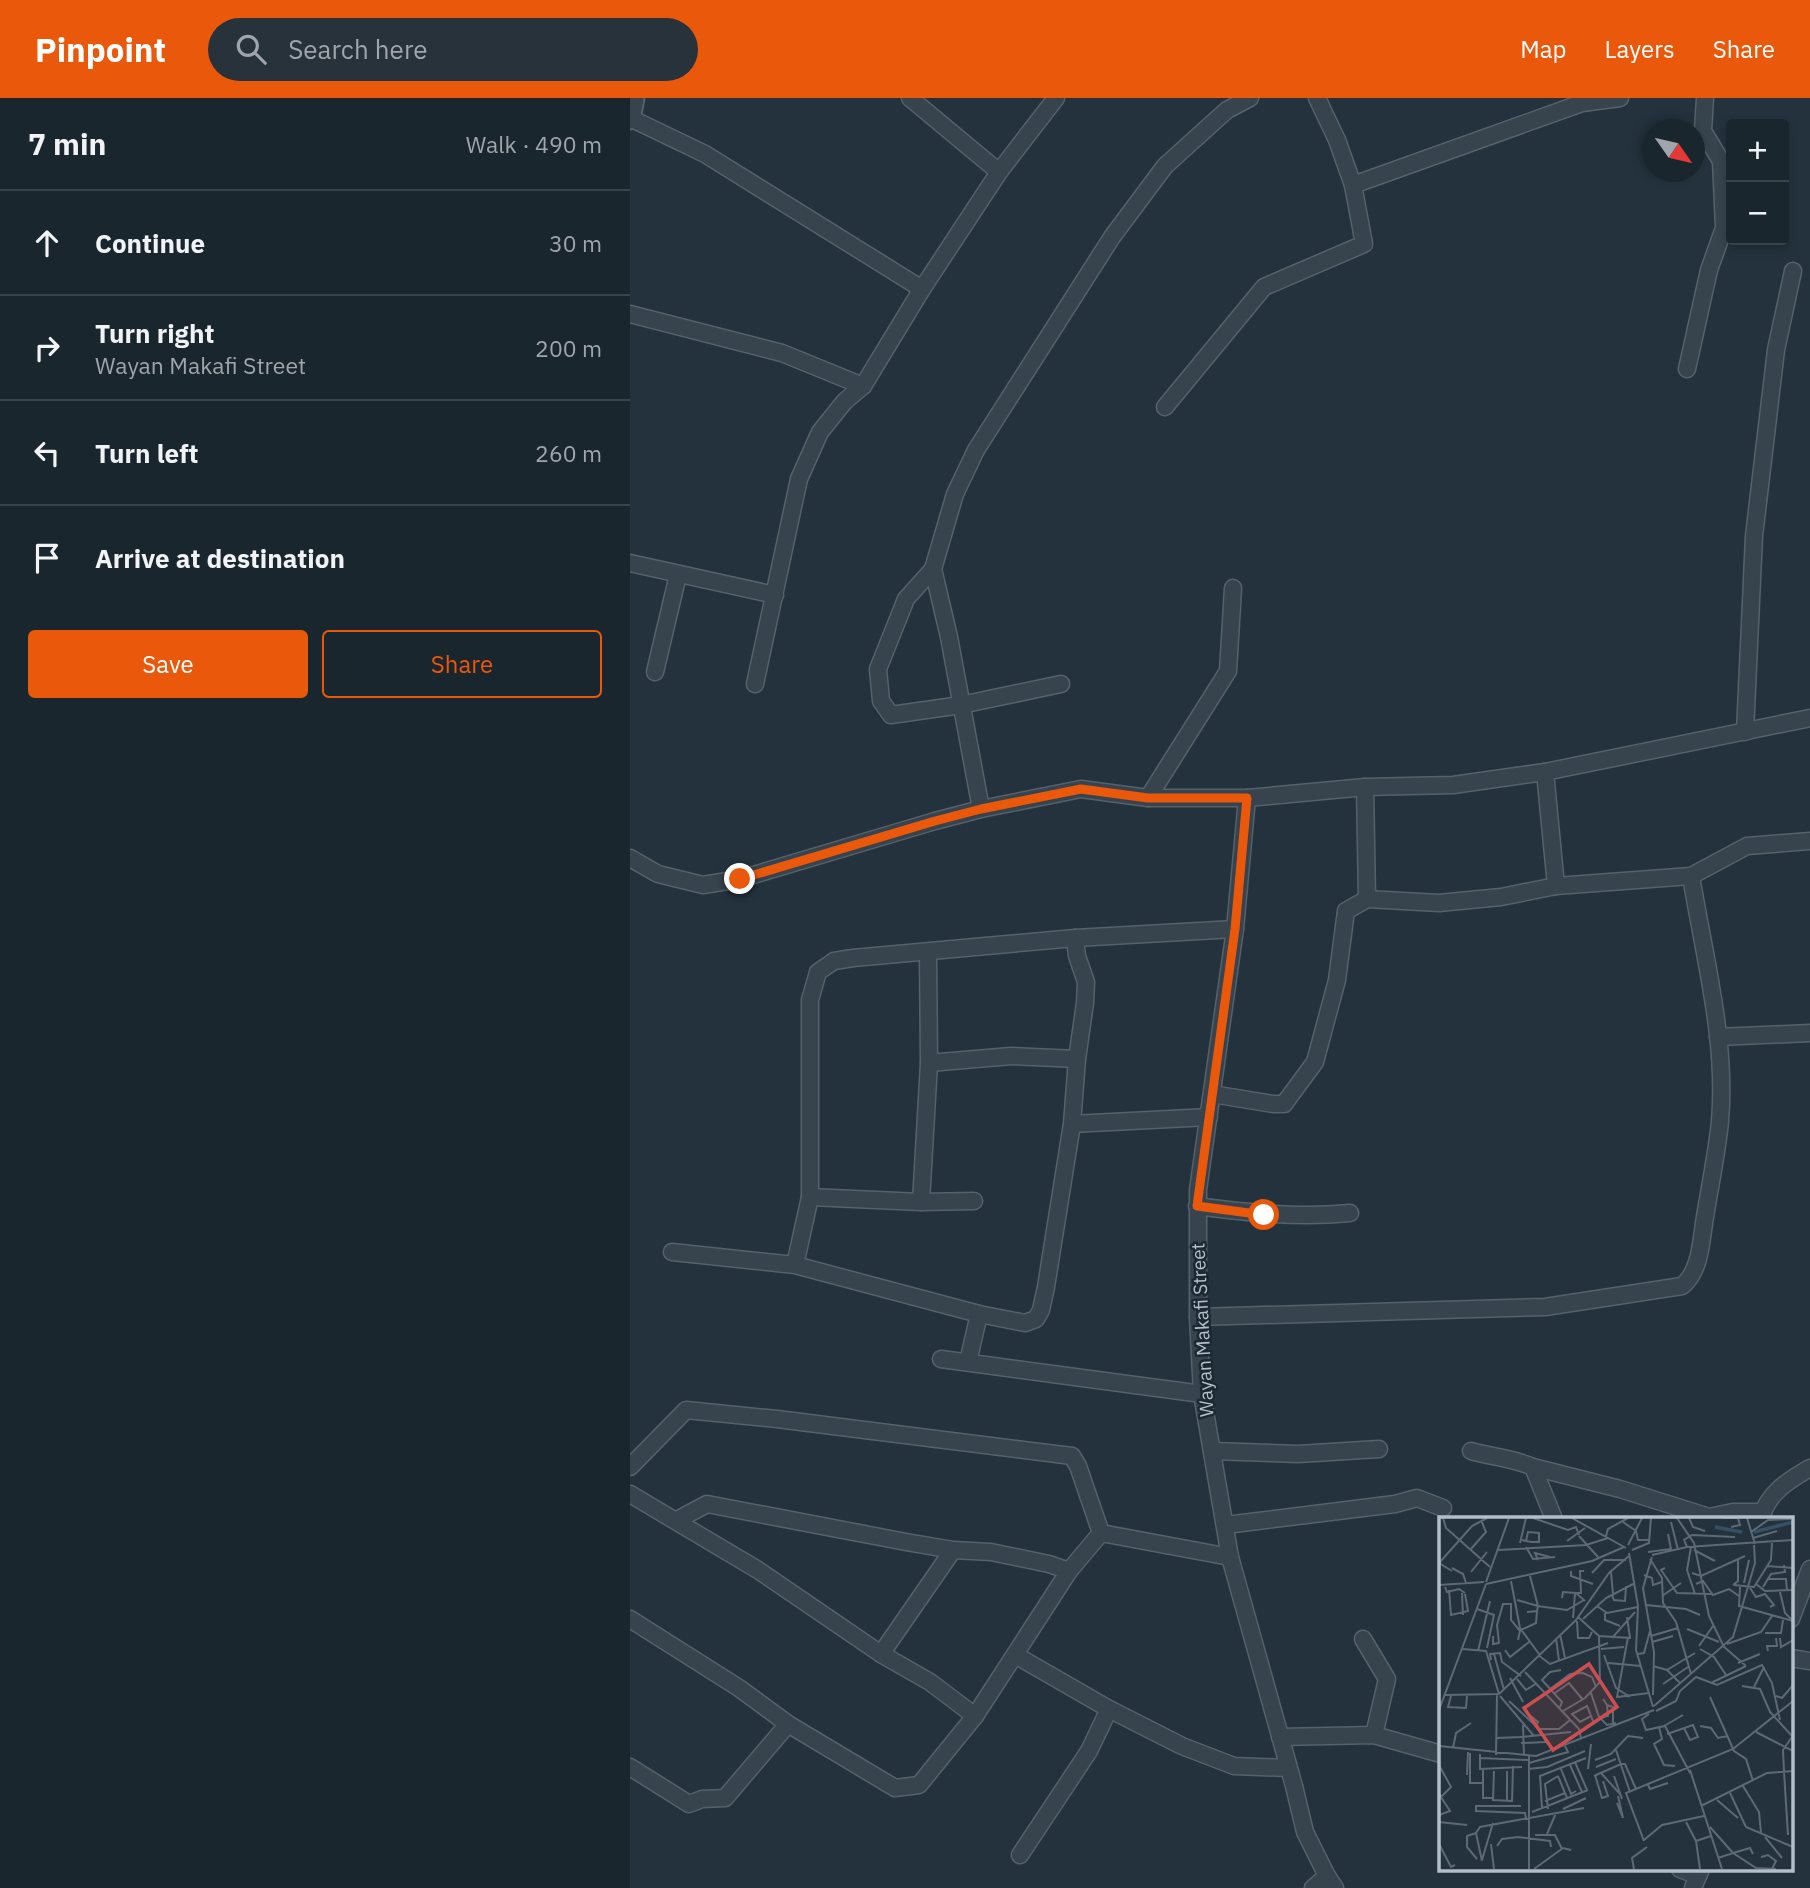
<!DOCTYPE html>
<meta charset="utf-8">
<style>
:root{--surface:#1a262e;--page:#27323a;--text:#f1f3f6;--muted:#9fa5aa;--line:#38434a;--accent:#ea580c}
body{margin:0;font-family:"IBM Plex Sans",sans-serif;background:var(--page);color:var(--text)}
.controls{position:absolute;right:21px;top:21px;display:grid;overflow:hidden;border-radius:7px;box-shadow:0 4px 10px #0003}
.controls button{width:63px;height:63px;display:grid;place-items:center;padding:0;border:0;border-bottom:2px solid var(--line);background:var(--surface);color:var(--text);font:35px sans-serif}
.compass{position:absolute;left:1012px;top:21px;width:63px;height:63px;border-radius:50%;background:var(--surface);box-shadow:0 4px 10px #0003;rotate:124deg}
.stop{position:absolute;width:21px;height:21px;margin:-16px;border:5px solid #ea580c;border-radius:50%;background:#fff}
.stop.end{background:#ea580c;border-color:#fff;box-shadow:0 2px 7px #0008}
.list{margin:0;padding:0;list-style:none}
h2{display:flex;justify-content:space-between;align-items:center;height:91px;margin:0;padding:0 28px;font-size:30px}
h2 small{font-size:23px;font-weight:400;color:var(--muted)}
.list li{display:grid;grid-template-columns:46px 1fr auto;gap:21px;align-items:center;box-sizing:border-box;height:105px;padding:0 28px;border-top:2px solid var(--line)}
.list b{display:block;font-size:26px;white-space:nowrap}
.list p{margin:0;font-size:23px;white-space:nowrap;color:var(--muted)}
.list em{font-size:23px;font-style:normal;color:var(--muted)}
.actions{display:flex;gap:14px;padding:21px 28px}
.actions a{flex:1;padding:16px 0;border:2px solid var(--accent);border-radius:7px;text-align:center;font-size:24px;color:var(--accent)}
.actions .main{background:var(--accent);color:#fff}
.icon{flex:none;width:38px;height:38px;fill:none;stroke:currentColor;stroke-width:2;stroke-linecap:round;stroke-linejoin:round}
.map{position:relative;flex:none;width:1180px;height:1790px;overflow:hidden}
header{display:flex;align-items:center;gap:42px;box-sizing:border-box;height:98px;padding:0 35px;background:var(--accent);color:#fff}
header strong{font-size:33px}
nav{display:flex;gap:38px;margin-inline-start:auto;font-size:24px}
.search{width:490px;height:63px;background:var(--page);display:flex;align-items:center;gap:18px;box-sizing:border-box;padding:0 24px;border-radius:38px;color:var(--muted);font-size:26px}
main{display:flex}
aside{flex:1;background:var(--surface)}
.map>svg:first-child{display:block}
</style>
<header>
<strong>Pinpoint</strong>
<div class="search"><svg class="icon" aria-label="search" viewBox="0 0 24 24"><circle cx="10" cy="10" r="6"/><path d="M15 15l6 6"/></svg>Search here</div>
<nav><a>Map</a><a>Layers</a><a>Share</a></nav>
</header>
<main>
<aside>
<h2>7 min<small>Walk · 490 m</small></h2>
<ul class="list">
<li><svg class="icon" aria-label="ahead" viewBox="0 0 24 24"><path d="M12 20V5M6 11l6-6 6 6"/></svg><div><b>Continue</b></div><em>30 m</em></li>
<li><svg class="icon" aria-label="right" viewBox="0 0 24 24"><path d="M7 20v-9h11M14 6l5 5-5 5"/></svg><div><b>Turn right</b><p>Wayan Makafi Street</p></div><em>200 m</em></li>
<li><svg class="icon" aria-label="left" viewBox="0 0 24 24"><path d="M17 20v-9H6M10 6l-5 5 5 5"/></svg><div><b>Turn left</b></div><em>260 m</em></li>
<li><svg class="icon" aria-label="arrive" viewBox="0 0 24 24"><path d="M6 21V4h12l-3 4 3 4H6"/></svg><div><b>Arrive at destination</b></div></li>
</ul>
<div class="actions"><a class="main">Save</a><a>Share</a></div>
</aside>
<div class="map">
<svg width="1180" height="1790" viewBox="0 0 1180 1790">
<rect width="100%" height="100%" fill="#23323d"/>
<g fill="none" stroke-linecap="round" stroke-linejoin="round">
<g stroke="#55616b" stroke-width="19">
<g id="minor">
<polyline points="280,0 369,74"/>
<polyline points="687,0 707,42 723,87 952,5 990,0"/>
<polyline points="0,20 75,56 292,191"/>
<polyline points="0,216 152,255 233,288"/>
<polyline points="1057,271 1079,172 1094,130 1091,63 1073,33 1075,0"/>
<polyline points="535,309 634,189 734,146 723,87"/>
<polyline points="0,465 145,497"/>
<polyline points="303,471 276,501 248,571 251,603 261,617 331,607 431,586"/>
<polyline points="25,574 48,477"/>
<polyline points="125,586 169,381 190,334 215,303 233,288 292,191 369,74 426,0"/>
<polyline points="1115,634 1124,438 1146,252 1163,173"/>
<polyline points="915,674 926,788"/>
<polyline points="735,689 737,801 809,805 871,799 926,788 1061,778 1117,748 1180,743"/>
<polyline points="518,700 598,573 603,490"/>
<polyline points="617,700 605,831 568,1092 568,1219 572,1296 600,1459 664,1688 675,1734 697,1778 705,1790"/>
<polyline points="351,711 319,539 303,471 325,396 346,352 482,139 535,68 597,12 620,0"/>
<polyline points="0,760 28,776 73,787 110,781 305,723 351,711 451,691 518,700 617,700 735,689 823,687 915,674 1180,620"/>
<polyline points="445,840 605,831"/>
<polyline points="1088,939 1180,935"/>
<polyline points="299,965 381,958 447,961"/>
<polyline points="582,996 643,1006 654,1006 685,964 707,882 716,813 737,801"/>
<polyline points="442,1026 579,1019"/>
<polyline points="180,1099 291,1104 299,965 298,854"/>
<polyline points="291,1104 344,1103"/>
<path d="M567,1108C619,1115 668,1120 720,1115"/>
<polyline points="42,1154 165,1167 349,1216 395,1225 406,1221 411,1212 416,1189 442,1026 447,961 455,905 456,884 447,858 445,840 223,860 204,863 188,874 180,902 180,1099 165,1167"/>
<path d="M568,1219L915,1209L1052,1188C1071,1173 1071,1142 1075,1119C1080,1087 1087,1055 1090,1023C1097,942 1074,858 1061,778"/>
<polyline points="311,1261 572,1296"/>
<polyline points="338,1264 349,1216"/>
<polyline points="582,1353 668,1356 749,1351"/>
<path d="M841,1353C862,1359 883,1360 903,1369L990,1391L1079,1419L1103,1414H1133"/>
<polyline points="0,1369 56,1312 147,1321 442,1358 448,1368 471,1435 600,1459"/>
<polyline points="903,1369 924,1421"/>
<polyline points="0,1396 128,1472 251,1556 300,1584 345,1618"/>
<path d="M1131,1421C1137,1395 1159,1382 1180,1370"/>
<polyline points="47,1422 77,1406 276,1444 323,1452 361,1454 419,1466 439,1473"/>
<polyline points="596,1427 765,1406 787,1400 813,1410"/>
<polyline points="0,1521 109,1590 158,1626 265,1690 289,1687 345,1618 439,1473 471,1435"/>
<polyline points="1161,1521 1180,1471"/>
<polyline points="733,1541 757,1581 744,1637"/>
<polyline points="251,1556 323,1452"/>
<polyline points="385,1557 479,1611 552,1648 604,1668 658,1670"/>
<polyline points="1161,1560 1180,1563"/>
<polyline points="650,1639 744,1637 811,1656"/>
<polyline points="0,1669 59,1706 72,1701 95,1700 158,1626"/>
<polyline points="390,1757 459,1653 479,1611"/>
<polyline points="1050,1771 1068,1778"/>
<polyline points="683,1790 697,1778"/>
<polyline points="1063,1790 1071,1771"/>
</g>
</g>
<g stroke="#55616b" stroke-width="23">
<polyline id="tertiary" points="0,21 4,0"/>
</g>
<use href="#minor" stroke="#37434d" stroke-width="16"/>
<use href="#tertiary" stroke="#37434d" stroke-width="19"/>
</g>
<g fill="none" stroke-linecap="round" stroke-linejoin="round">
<polyline stroke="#ea580c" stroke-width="9" points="110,781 305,723 351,711 451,691 518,700 617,700 605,831 567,1108 634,1117"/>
</g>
<g text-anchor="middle" stroke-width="5" stroke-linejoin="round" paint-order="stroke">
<g font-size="19" fill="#b3bec9" stroke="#1c2832">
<text transform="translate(572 1232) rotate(-93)" y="7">Wayan Makafi Street</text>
</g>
</g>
<g transform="translate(809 1419)">
<rect width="354" height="354" fill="#23323d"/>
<path fill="none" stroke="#375064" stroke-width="3.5" d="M276,10L303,15M315,15L354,5"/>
<path fill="none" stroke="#5d6a75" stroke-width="2" d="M4,1L7,11L51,50M94,1L129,13L137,10L140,18M133,1L187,31M238,1L255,26L270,99L284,128M250,1L254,10L266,14M283,1H299L301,8L292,10M308,1L316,27M184,5L197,14L199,23H210M232,5L239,33M312,15L329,3L352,2M140,19L159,40M167,19L169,12L189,1M314,21L338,14M83,23L87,24L93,25H100V16L89,15L87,24M128,24L146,11M81,26L87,1M189,28L203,1M87,30L94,42L116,40M248,30L245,23L253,18L296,20M252,30L248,53L256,77M31,33L47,15L42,3M59,33L147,28L169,21M193,33L210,26L212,1M255,33L276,44M209,35L232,32L229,17M190,36L199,89L197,133L214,190M213,38L248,30L354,23M213,40L204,71L215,135L214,178M211,42L223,61L224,86L237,105L252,157M99,43L96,36L111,40M328,49L354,51M13,51L24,57L27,66M226,51L222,53L238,76L274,77M13,54L0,46L33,9L48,1M132,54V59L154,67M32,55L48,35M172,55L174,77M153,56L165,43H187M253,56L262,59L306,39M205,58L213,61L214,68L223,65M91,59L99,89M329,62H347L348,74M72,64L81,111L100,137M47,65L70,1M305,66L310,43M47,67L153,44L185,30M257,67L264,64L274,78L290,72L300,79M317,67L326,74L354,73M0,68L45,65M294,68L299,64V42M295,68L315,70L332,43L333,26M6,70L8,75L20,72L26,76M301,70L300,89L354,104M324,70L332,57L346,55L345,48M311,71L317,80L326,77L335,88L331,90M10,73L12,98L29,94L26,77M341,75L346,96L353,103M23,76L24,98M137,76H142L141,54H145M173,78L175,83L186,84L187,69M223,79L242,66M123,81L124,75L137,76L146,84M78,83L99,89M207,88L247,92L261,98M158,89L168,96L199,90M72,91V103L81,114L79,123M38,92L55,98L48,131M88,95L98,94L99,89L128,93L145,83M166,96V103L181,109M139,100L160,119L192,121M188,100L191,121M134,101L136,77M144,102L167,81L196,66M138,104L139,121H150L153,115M248,112L280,125M82,113L97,106L98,94M326,116H342L344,103M121,117L126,141M54,119V127L60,126L58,108L64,87H72V91M212,119L239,111M189,120L178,180L210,176M117,121L120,144M173,121L196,95M341,121L342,130L354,123M213,125L234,119M288,127L322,115L333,99M260,129L274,109M284,129L307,149M23,132L47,134L60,177M162,132L185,130M261,132L275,140L287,158M66,133L71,140L90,125M39,134L51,84M329,134L328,129H338L337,121M55,137L65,173M199,137L205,136L211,114M99,138L111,147L169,126M165,138L177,171L191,180M52,143L51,137L61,136L63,145L82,159M169,146L202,149M299,146L321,137M214,149L228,153L241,166M228,153L256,136M86,155L140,212L142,221M71,161L84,185M78,162L87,173L98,166M272,166L307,149M224,167L249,150M303,169L321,172L331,195L354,220M315,170L325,150M111,172L131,157L144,156L153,160L157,170M116,176L130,166L144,183M152,176L160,200L168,208L177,206M5,178L60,177L137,103L170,56L191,38M12,179L9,190L27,191L28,179M61,179L95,219M337,179L343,181L354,168M271,180L295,234L307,242L314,264M164,182L168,188L169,199L164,200M70,184L100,212H120L131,203M168,188L174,190V207M215,189L294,120L316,46L315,28M121,190L123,185L103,163L111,155L122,153M0,193L47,67M124,194L146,181L161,165L160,119M217,194L237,184L241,174L257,160L278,168L323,148L333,166L341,203M87,195L99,205L96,210M210,197L203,202L207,213L226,209L251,256M152,199L141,205L133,197L148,189L154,204M84,208L85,239M225,209L244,198M261,209L272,211L279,221L289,219M220,210L223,222L215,227L225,248L236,249M317,215L354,234M228,217L254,208L259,220L251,223L245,211M82,220L132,215M58,221L82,220M82,226L107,225M0,229L97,239L215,193M14,231L17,216L32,206M177,233L191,275M31,236V266H44M41,237V252L83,250M57,238L58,178M90,239V352M41,241L90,243M156,243L172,237L189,219L204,221M136,245L148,273M90,246L129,235L126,229M182,247H186L197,272M0,248L12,270L2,280M131,248L143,275M157,250L177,242M44,252V281H54M89,252L108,250L146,234M122,252L132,277L137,274M149,252L152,227M251,253L283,352M55,254L54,283L73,284M345,254L344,233L353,220M345,255L349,318M162,256L181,277M28,258L29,235M101,258L103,292M156,258L163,281L169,279L164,264M101,259L147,241M119,259L128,281M155,259L182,247M175,259L183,282M209,268L211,272L229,266M304,269L320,295L322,316M291,276L307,310L354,330M0,277L11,294L0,298M278,283L299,301M68,284V254M106,284L126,276M73,285L74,249M178,286L184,301L179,279M82,289H37V294L86,296L87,301M262,289L328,256L354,254M109,292L106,267L119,259M124,292L147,281M93,295L149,273M0,305L28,308M247,305L257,324M271,310L294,336L311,331L314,337M37,316L28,319V330L38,342M108,317L117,296M96,318H116L123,332M326,320L343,341M205,323L223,308L265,299M205,324L187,276L294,232L354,184M0,327L12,350L16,348M52,327L55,352M58,329L63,322L79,320L111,324L112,330M322,340L329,338L337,344L333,352M279,341L294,336L317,351L337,352M43,343L54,306M43,344L37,316L41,310L145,291M95,352L124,331L132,333M195,352L193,341L208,330M261,352L257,324L272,319"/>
<path fill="#cd4e50" fill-opacity="0.15" stroke="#cd4e50" stroke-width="3.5" d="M150,147L178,190L114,233L85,191Z"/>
<rect width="354" height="354" fill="none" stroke="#b3bec9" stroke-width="3.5"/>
</g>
</svg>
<div class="controls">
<button>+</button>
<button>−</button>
</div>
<svg class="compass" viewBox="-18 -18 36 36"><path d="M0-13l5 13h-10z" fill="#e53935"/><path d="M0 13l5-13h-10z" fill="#9fa5aa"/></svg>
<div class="stop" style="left:634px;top:1117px"></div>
<div class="stop end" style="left:110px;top:781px"></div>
</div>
</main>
